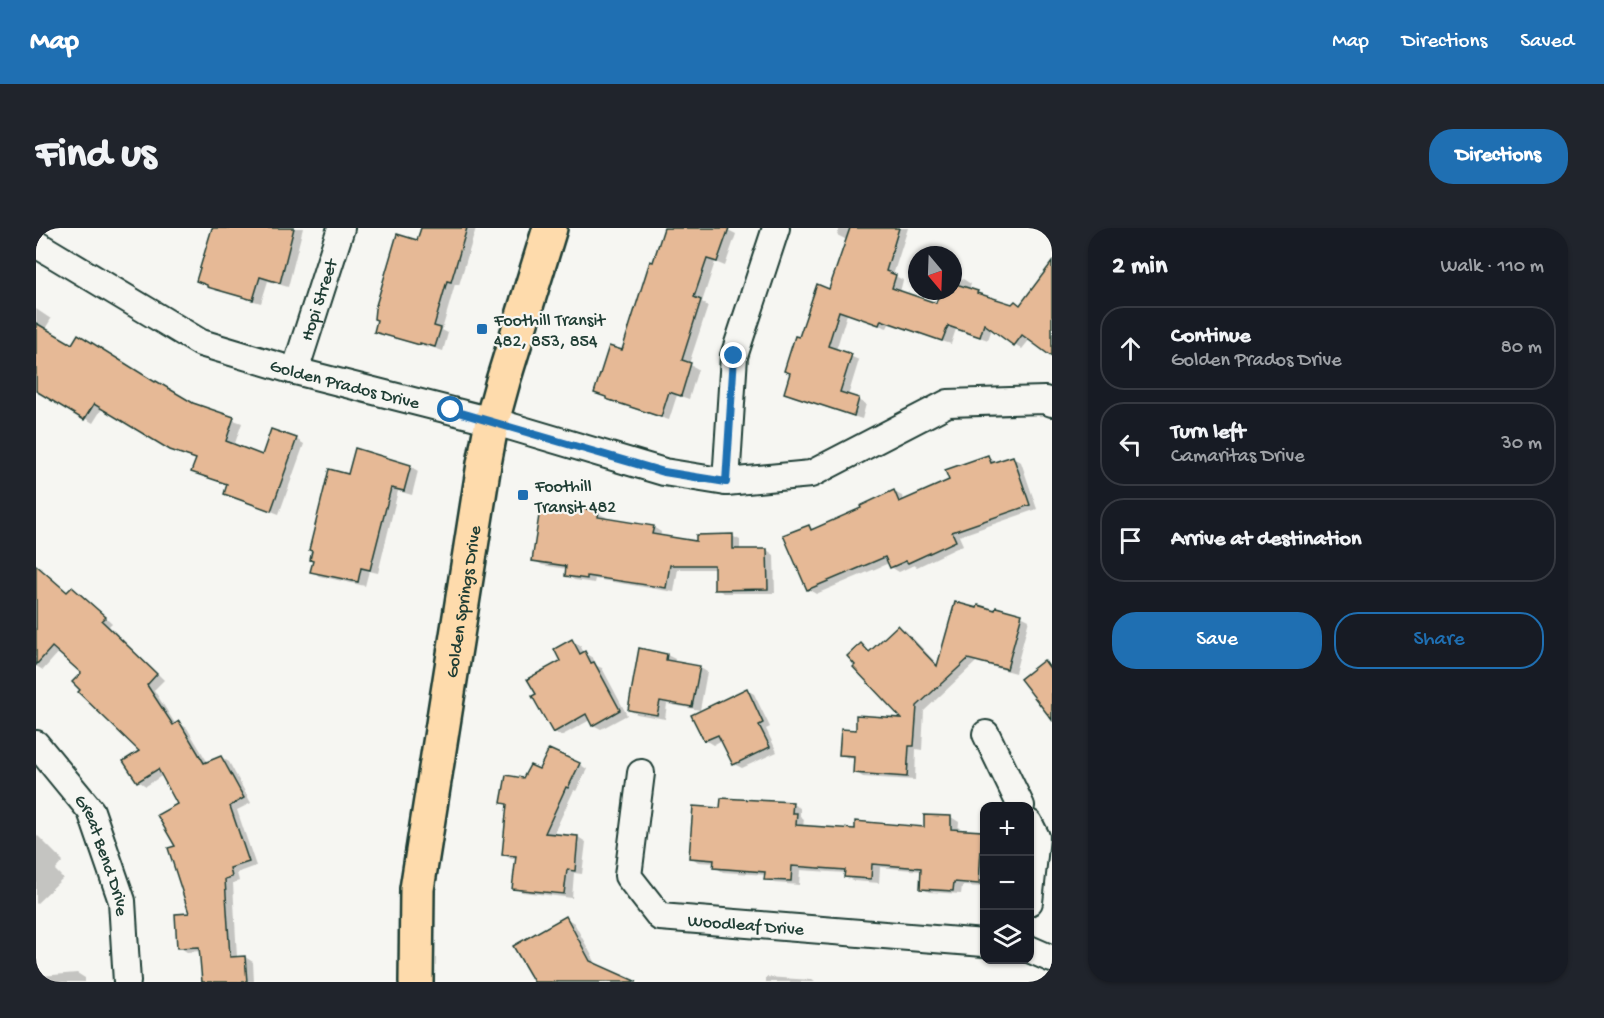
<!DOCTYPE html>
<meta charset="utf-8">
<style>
:root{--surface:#171b24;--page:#20242c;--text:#f1f3f6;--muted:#9ea1a6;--line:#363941;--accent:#1f6fb2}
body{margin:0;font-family:"Gochi Hand",sans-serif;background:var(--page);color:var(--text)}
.controls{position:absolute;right:18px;bottom:18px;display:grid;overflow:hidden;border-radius:12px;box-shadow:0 2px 4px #0004}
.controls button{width:54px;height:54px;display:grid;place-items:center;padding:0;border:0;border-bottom:2px solid var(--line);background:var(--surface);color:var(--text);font:30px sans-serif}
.compass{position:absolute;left:872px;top:18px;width:54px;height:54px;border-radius:50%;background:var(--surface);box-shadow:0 2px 4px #0004;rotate:161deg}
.stop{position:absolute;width:18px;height:18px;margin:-14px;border:4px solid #1f6fb2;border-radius:50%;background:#fff}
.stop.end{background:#1f6fb2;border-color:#fff;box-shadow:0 2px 6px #0008}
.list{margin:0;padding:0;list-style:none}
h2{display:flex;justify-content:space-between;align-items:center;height:78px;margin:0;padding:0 24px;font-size:26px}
h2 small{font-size:20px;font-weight:400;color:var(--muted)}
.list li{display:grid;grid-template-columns:39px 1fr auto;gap:18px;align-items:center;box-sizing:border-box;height:84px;margin:0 12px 12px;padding:0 12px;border:2px solid var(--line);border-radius:24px}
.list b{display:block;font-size:22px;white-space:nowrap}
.list p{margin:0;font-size:20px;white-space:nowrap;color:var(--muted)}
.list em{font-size:20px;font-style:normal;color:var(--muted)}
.actions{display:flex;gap:12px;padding:18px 24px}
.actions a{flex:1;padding:14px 0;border:2px solid var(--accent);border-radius:24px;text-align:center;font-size:21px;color:var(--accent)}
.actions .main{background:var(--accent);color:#fff}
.icon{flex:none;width:33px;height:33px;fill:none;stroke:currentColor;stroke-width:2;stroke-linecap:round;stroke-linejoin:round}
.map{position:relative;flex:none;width:1016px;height:754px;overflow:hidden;border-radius:24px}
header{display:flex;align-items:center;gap:36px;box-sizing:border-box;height:84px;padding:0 30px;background:var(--accent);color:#fff}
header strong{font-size:28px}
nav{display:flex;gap:33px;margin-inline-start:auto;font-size:21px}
.intro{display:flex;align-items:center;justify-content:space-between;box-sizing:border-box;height:144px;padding:0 36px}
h1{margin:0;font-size:42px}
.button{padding:15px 27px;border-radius:24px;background:var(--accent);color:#fff;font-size:21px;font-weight:700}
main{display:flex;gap:36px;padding:0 36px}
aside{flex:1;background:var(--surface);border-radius:24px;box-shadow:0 2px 4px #0004}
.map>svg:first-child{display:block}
</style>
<header>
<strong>Map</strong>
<nav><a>Map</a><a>Directions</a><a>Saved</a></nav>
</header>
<div class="intro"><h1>Find us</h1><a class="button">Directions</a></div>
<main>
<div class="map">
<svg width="1016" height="754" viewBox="0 0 1016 754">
<rect width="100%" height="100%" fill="#f6f6f2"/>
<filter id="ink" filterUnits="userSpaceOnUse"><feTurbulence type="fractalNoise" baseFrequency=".0167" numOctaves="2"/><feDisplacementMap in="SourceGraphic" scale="12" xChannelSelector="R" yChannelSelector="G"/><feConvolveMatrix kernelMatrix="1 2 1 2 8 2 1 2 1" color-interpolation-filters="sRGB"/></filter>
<g filter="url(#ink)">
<g fill="#0003">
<polygon points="183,0 267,0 252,59 232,53 225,75 180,62 162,53"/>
<polygon points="386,0 440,0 423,57 419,56 406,102 412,105 407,123 392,118 392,120 347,107 340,103 382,14"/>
<polygon points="630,0 692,0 692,2 700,6 689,38 679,34 666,74 672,78 653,136 662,141 653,171 641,167 633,192 579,175 560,164 587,124"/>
<polygon points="804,0 872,0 857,47 867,52 864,64 901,77 905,63 917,63 917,48 927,51 935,56 933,62 950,69 994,111 986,121 956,100 952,112 920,101 915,116 853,96 851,100 811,86 800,122 823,132 812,168 830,176 826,191 757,169 749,165 764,111 794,63 811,12 801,7"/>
<polygon points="0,81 15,91 9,101 36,118 119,156 157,177 206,195 198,218 227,229 260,211 268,216 243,286 190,266 193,257 157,244 161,232 144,226 67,179 57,195 8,166 0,150"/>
<polygon points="952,228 960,235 977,229 985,234 1001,281 923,308 927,317 881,339 878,337 863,344 855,339 853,335 780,366 772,361 772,298 779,302 827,281 858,264 866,268 868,274 914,252"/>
<polygon points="374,238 382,243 376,267 362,263 342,345 333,343 329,358 283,348 276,343 313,248"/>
<polygon points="562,285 570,289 570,292 617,299 625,304 624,309 662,315 696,308 704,312 704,323 731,322 738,327 739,365 688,365 680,361 679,341 642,341 638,364 559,351 558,355 538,352 530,347 531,341 506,337 498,332 529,286"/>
<polygon points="0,338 32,365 36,361 44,365 76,395 73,398 128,452 118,462 140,497 143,495 151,500 172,535 185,529 193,534 215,575 201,582 220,638 201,645 203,653 197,655 201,730 209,729 217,734 218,754 168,754 165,723 151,724 143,719 155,686 141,619 143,577 127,547 110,558 102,553 105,523 47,445 24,423 7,442 0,438"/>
<polygon points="942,381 985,388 993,392 979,445 940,434 888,483 886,522 880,521 879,552 827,549 819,544 820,531 812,530 805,526 821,504 869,492 825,417 835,424 862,398 870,403 903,438"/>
<polygon points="536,413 544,417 548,425 557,430 561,438 566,440 591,487 565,501 557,497 554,492 525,508 518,504 526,433"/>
<polygon points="604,422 631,427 639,431 638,435 663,439 671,444 664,482 631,476 629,491 601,486 593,482"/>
<polygon points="711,462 718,466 734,499 730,501 741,524 706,540 698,536 686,512 677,517 669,512"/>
<polygon points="543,536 551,541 540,563 538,562 517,607 542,609 550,614 546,646 538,645 536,670 486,664 478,660 481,631 475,631 467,626 472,577 466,574 488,552 504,543"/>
<polygon points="756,576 764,580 764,588 768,591 767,599 820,603 889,600 915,589 923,594 922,603 948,606 948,659 926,658 925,666 893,664 885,660 886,643 844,639 843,655 818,653 810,649 810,645 764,642 763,657 738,655 730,651 730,647 687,644 679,639 679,635 662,634 655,629 686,582"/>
<polygon points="0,606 27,633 19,642 27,650 0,676"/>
<polygon points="530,690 538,695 561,737 499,754"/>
<polygon points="0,741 5,748 41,745 49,750 49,754 0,754"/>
<polygon points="730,749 776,752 779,754 730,754"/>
</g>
<g fill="#e6b996" stroke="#1f3d34" stroke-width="1.5">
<polygon points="176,0 258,0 244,55 224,49 217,72 171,59 171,57 160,53"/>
<polygon points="385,0 431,0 415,54 411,53 398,98 405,100 399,119 384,115 384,117 338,104 341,92 338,91 339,81 361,6 381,12"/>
<polygon points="628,0 693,0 681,34 671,31 658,69 665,72 646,132 655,135 645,168 633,164 625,189 570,171 570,169 558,165 573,118 586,122 614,33 617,34"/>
<polygon points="814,0 863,0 850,43 860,47 856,60 900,75 904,63 917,63 917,55 942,63 941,65 976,76 979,73 984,77 1016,34 1016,129 986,107 978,118 948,96 944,109 912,98 906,113 845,92 843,97 803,83 792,118 816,126 804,164 823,170 818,188 748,165 754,145 748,143 759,108 763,109 781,56 793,61"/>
<polygon points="0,95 36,116 42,106 119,154 120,153 157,175 198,189 190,213 226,227 235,201 261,210 235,283 188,266 191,256 155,244 160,231 134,222 58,176 48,192 0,163"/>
<polygon points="319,220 375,237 368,263 355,260 334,342 325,340 322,354 274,344 277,333 274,332 276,323 273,322 293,241 312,246"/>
<polygon points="952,227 955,235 977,228 994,277 916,304 920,313 872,335 870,333 854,340 849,329 771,362 747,307 773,297 775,302 825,280 824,278 858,262 863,274 913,252 909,242"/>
<polygon points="528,278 563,283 562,289 618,298 616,306 660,313 660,307 697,306 697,321 731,321 732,361 678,362 678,337 634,337 630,360 551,348 551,351 529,348 530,338 496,333 504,281 527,284"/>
<polygon points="0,337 31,364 36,359 70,389 66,393 121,446 111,457 137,497 143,493 168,535 185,528 208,570 194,578 213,634 194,640 196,649 189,651 194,729 209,728 211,754 166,754 163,719 141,720 139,686 153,685 132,620 139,618 121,587 141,576 122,541 101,554 87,533 103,523 42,464 44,462 36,454 45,445 16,419 0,437"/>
<polygon points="919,374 941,380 942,377 959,382 960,379 986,386 971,441 932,431 881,478 878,518 873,518 871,549 817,545 818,528 803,527 805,501 820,502 820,487 865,490 817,439 819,437 811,428 825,415 833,424 862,397 901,438"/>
<polygon points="536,411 544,426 549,423 555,435 558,434 584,482 556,498 550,486 517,505 496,468 500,466 491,451 524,433 518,421"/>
<polygon points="603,420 631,426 630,432 664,438 656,479 624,473 621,487 592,482"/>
<polygon points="1008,432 1016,443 1016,492 984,451"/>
<polygon points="711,460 727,495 723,497 734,519 697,537 682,507 668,513 655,487"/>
<polygon points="513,521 544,535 532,560 530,559 509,605 542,608 539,643 531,642 528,666 476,661 480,628 466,627 471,576 465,575 470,547 487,550 494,537 503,541"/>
<polygon points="685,570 757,574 756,585 761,585 760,597 819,601 819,593 888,599 888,587 915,588 915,601 946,603 943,656 918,654 917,663 884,661 885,640 836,636 835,651 808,649 809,642 756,638 755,653 728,652 729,644 677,640 678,632 653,630 657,578 684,580"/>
<polygon points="530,688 554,733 601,754 498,754 477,718"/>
</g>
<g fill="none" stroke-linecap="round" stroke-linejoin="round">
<g stroke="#1f3d34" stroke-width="30">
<g id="minor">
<path id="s1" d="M0,16L165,115L259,143L456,193L628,244L690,254L775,246L912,175L1009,172L1016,175"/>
<path id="s2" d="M259,143L305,0"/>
<polyline points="690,254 698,128 740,0"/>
<polyline points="950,506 985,578"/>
<path id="s3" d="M0,516L55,583L86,673L91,754"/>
<path id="s4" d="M605,545L592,648L624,689L948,715"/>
<polyline points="993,595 1000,609 993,674"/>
<polyline points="993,721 1016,731"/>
</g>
</g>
<g stroke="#1f3d34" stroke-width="38">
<g id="major">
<path id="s5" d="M380,754L381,661L448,236L456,193L467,153L514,0"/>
</g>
</g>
<use href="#minor" stroke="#f6f6f2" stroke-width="26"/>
<use href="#major" stroke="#fedbac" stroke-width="33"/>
</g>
</g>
<g fill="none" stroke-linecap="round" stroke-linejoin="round" filter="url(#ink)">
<polyline stroke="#1f6fb2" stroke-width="8" points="415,182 628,244 690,254 698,128"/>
</g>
<g fill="#1f6fb2" stroke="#f6f6f2" stroke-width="2">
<rect x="440" y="95" width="12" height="12" rx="3"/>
<rect x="481" y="261" width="12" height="12" rx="3"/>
</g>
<g text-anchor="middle" stroke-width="4.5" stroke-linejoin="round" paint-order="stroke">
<g font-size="18" fill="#1f3d34" stroke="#f6f6f2">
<text dy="6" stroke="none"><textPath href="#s2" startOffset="75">Hopi Street</textPath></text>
<text dy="6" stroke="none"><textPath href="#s1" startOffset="342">Golden Prados Drive</textPath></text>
<text dy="6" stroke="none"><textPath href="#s5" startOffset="384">Golden Springs Drive</textPath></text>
<text dy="6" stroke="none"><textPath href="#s3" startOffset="132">Great Bend Drive</textPath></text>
<text dy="6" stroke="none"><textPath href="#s4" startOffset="242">Woodleaf Drive</textPath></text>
</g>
<g font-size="18" fill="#1f3d34" stroke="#f6f6f2" text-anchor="start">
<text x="458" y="97">Foothill Transit<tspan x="458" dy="21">482, 853, 854</tspan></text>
<text x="499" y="263">Foothill<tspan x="499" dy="21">Transit 482</tspan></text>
</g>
</g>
</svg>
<div class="controls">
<button>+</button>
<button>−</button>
<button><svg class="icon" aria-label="layers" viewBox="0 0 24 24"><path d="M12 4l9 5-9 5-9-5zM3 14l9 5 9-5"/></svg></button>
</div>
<svg class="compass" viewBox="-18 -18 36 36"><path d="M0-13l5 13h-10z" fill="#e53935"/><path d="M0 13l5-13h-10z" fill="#9ea1a6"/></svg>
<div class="stop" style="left:415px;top:182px"></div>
<div class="stop end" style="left:698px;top:128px"></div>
</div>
<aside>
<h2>2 min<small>Walk · 110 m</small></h2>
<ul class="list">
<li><svg class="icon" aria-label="ahead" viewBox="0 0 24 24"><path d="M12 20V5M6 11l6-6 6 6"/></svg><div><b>Continue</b><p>Golden Prados Drive</p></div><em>80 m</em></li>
<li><svg class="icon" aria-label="left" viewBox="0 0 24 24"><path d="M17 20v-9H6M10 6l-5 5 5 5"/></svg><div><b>Turn left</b><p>Camaritas Drive</p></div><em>30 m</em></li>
<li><svg class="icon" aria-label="arrive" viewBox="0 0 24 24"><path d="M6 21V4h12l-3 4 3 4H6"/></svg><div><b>Arrive at destination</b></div></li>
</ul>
<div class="actions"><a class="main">Save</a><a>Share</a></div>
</aside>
</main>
